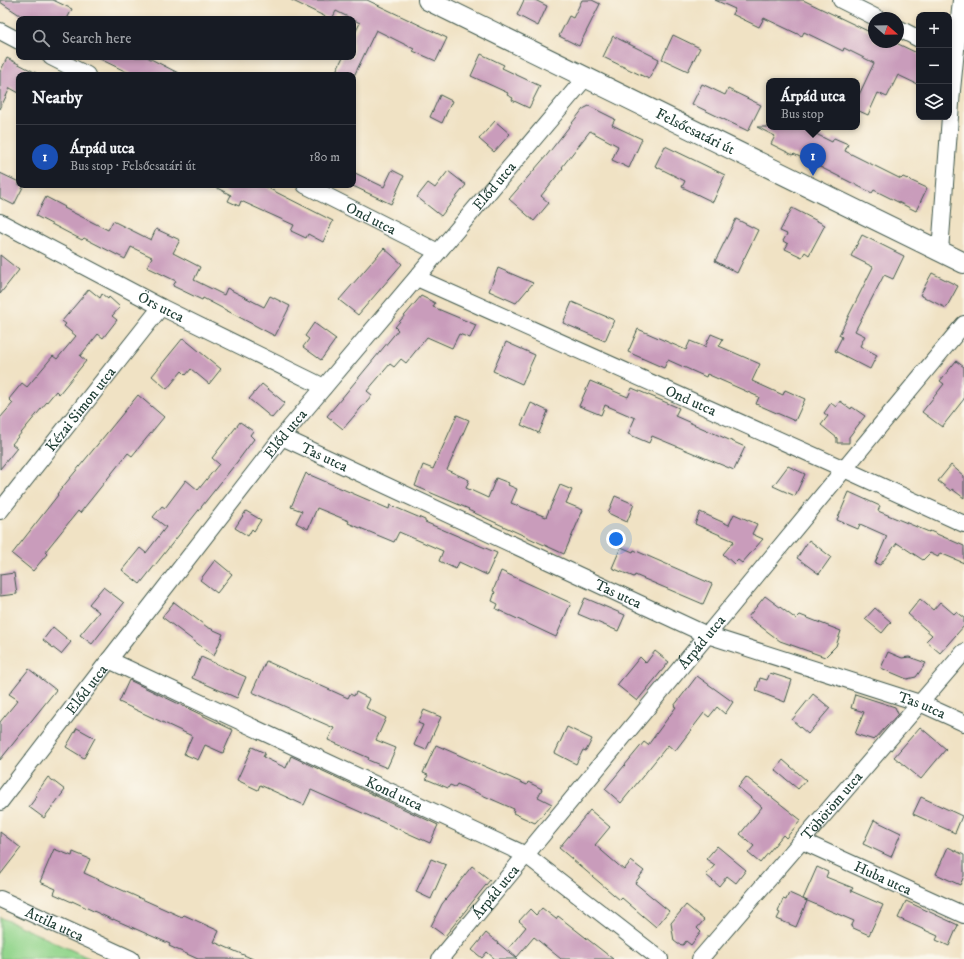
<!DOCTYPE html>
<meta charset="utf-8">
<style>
:root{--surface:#171b24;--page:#20242c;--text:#f1f3f6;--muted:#9ea1a6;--line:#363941;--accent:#d690ce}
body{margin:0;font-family:"IM FELL DW Pica",serif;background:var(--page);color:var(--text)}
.controls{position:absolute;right:12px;top:12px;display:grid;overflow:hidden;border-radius:8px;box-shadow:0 2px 6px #0003}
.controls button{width:36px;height:36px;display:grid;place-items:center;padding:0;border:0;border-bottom:1px solid var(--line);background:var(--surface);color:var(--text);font:20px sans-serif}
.compass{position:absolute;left:868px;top:12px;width:36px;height:36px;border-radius:50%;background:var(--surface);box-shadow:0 2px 6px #0003;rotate:110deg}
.you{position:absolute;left:616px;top:539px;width:14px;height:14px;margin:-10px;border:3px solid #fff;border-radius:50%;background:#1a73e8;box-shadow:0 0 0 6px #1a73e833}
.badge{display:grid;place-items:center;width:26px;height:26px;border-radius:50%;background:var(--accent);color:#fff;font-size:13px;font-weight:700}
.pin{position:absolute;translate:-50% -33px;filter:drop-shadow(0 1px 2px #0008)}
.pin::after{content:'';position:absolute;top:21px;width:14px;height:12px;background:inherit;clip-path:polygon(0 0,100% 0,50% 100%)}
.popup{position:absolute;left:766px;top:78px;width:94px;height:52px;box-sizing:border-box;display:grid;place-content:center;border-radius:8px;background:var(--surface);filter:drop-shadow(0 1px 3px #0005);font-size:13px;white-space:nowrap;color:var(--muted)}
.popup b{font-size:15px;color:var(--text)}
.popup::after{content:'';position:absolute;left:50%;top:100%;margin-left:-8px;border:8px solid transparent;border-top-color:var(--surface)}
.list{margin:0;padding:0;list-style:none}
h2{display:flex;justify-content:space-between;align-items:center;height:52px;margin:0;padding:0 16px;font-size:17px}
h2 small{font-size:13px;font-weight:400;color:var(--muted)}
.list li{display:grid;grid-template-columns:26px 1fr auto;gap:12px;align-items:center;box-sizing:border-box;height:64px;padding:0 16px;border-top:1px solid var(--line)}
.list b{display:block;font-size:15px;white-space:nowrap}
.list p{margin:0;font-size:13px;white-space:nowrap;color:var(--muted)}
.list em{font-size:13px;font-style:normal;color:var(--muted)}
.icon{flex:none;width:22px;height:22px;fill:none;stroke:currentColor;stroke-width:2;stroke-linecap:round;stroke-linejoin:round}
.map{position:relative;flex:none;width:964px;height:959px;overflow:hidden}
.search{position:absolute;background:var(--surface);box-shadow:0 2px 6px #0003;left:16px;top:16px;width:340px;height:44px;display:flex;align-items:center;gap:10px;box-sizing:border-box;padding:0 14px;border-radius:8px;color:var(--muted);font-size:15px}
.panel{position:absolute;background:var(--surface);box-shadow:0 2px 6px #0003;left:16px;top:72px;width:340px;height:116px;border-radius:8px}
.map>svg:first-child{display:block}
</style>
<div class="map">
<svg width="964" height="959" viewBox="0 0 964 959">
<rect width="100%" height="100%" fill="#fbf7ec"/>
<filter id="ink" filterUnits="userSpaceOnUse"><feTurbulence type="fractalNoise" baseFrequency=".025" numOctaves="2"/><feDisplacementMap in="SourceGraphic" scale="8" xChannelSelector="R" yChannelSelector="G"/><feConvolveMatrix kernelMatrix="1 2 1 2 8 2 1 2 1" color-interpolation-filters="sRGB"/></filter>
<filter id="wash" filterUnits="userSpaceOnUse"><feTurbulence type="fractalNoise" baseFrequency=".012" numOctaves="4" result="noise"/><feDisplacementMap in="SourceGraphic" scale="16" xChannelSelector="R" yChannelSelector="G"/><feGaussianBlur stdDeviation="0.9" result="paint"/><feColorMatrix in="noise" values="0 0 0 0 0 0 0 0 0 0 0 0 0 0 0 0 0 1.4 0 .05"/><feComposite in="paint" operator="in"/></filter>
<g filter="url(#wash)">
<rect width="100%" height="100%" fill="#f0e2c4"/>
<polygon fill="#94d68e" stroke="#5a8a61" points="0,917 91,959 0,959"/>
<g id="blocks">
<g fill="#c99cbb">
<polygon points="0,0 53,0 72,9 67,19 26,19 0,2"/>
<polygon points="291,0 367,0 447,38 436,61 413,51 414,49 376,30 353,78 353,75 334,75 343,57 353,57 353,37 360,23 336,11 332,19 330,19"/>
<polygon points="524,0 535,0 547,6 538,26 517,15"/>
<polygon points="582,0 592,0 600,4 579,46 559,36 569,16 573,18"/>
<polygon points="715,0 803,0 874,34 874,42 894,42 919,54 919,85 898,75 887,97 878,93 868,115 857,110 857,99 874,63 844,48 843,51 804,32 802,36 764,18 759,27 732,14 735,9"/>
<polygon points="673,35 700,48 688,71 662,59"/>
<polygon points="613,36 659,59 649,79 603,57"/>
<polygon points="481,54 504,65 502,68 540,86 529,108 512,100 513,98 507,95 508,93 471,76"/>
<polygon points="96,57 147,57 182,75 133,75"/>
<polygon points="7,58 40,75 19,75 19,93 10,88 0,109 0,72"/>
<polygon points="702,84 725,95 728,89 761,105 748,131 692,104"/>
<polygon points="440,95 452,101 442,123 430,117"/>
<polygon points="589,106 615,119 612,125 642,139 629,168 612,160 618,146 590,131 562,167 563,168 541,196 549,203 534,221 509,199 547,155 583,109"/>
<polygon points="495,121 510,134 494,152 479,139"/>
<polygon points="757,127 802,127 832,142 834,138 848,144 845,151 901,179 903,177 927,188 916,211 874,190 872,193 794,154 793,155 771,144 775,136"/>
<polygon points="665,146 725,175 713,202 682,187 685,181 655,166"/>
<polygon points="392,170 404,176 391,204 353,186 353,172 384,187"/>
<polygon points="448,171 466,185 441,216 417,197 428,183 435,188"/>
<polygon points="0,173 19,182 19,185 24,185 14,205 0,198"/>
<polygon points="211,185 262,185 333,221 323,242 308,234 306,238 291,231 294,225 241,201 239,206 228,201 231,195"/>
<polygon points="46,197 65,207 64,208 108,230 113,221 151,240 156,229 180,240 173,253 200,267 194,280 224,295 227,288 264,307 270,296 290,306 275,336 203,298 202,300 173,286 176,281 147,267 152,257 131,247 125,259 84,238 82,240 36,216"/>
<polygon points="792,208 825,225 809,255 805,252 802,257 785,249 788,244 783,241 787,234 780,231"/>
<polygon points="736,219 758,230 737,273 715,261"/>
<polygon points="862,235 904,256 893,279 884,275 855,331 865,336 860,346 877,355 870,369 835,351 842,337 839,335 873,267 851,256"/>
<polygon points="384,248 402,264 358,315 339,300"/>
<polygon points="0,255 19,270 0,294"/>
<polygon points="498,268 533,283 516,303 489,291"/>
<polygon points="932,273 958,286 946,308 920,295"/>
<polygon points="89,289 100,298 102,294 108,299 109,297 120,307 112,316 117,320 103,338 98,334 80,356 86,361 59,394 56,391 12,444 17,448 0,469 0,418 13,403 9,399 22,383 27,387 53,356 57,359 76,336 64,326 66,324 62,321"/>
<polygon points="421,296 435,303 433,307 476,325 470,338 459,334 452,348 427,337 406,363 401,359 394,367 390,364 367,391 372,395 343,429 327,416 398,330 395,327"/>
<polygon points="572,302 614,320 605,341 563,323"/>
<polygon points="314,323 336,339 321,360 303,347 309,339 305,336"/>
<polygon points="638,329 686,350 690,341 705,347 711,334 723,339 719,346 760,364 752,381 783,395 785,390 805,399 795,421 756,404 759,397 707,374 706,377 668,360 664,368 628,352"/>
<polygon points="183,338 221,369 209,384 191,369 186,375 182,371 167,389 152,376"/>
<polygon points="506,342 535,355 522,384 493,371"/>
<polygon points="956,361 964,367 964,399 942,427 922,412 944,384 940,381"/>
<polygon points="590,381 628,397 632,388 679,408 675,416 745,447 734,470 652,436 649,443 628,434 635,418 605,405 601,415 579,406"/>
<polygon points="262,384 285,403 272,418 249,399"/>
<polygon points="138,395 164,417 132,456 128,453 80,513 78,511 45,552 47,554 33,571 12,554 58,495 57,494"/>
<polygon points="840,401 851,409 852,407 865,416 849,437 849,443 837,443 837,438 821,425 828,416 824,413 831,403 836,407"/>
<polygon points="531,403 548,411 539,433 521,425"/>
<polygon points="457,415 469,420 447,470 469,480 466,488 488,498 496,478 509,483 508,485 517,489 511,503 546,517 560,485 572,490 566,503 583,510 564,554 468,510 469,509 415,486 423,465 433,469"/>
<polygon points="240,422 253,431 250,435 254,439 237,462 140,584 122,570 140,548 146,553 166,527 153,517 162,506 165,508 186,480 198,490 219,464 212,458"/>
<polygon points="951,465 964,476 964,498 952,489 951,491 938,481"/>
<polygon points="788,466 805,474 795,496 773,486"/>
<polygon points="306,473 309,476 310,475 389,509 390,505 425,520 425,522 497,553 487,575 459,562 456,569 439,561 443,551 399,532 394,542 348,523 349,521 317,508 308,529 296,523 302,511 291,507"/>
<polygon points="849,492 880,506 878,511 929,532 930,531 964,546 964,563 940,553 938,557 930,553 923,560 897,543 880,565 875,563 887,536 860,524 858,529 837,520"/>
<polygon points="615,496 634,504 627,522 608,513"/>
<polygon points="246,511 261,520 254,531 252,529 248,536 235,528"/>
<polygon points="700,512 729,525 734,514 757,524 752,534 763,539 742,563 738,560 734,564 723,554 734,541 695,524"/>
<polygon points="809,540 831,557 819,574 797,558"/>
<polygon points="621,547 633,552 634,550 712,584 703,604 635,575 634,577 612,568"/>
<polygon points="215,560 232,574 217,593 200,580"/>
<polygon points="501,571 571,603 556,637 496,609 498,604 492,601 495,592 493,591"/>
<polygon points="14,573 17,594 0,596 0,575"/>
<polygon points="103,587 124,603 92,644 80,635 99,612 89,604"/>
<polygon points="765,596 796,619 800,615 841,631 836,646 825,657 780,641 748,617"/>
<polygon points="585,598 625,615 618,631 578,614"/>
<polygon points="920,599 933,610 940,602 954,614 956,612 964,618 964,626 940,653 926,641 932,635 908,614"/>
<polygon points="174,602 207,627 223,634 214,656 162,617"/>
<polygon points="875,608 891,622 882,633 865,619"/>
<polygon points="53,627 71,642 61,654 43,640"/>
<polygon points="655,651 669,662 637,701 617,685 640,657 646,663"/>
<polygon points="888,652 902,658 909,657 926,663 916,677 907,679 881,668"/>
<polygon points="201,657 246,677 237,698 192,678"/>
<polygon points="266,661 348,698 350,694 354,696 356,692 370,699 366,708 386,718 376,740 396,748 387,768 368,760 369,758 328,740 334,728 252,692"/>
<polygon points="29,669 56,690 0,760 0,722 18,700 9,694"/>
<polygon points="770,673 792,680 785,702 756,691 760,678 767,680"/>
<polygon points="697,676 733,702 725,714 717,707 709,717 704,713 675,751 668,745 621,803 605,789 644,742 648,745 676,707 674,706"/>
<polygon points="129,680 233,730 223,753 205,745 198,760 184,754 192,736 119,702"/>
<polygon points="813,694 830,708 808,734 792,720"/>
<polygon points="855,694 895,707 898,714 874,740 855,734 864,712 851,708"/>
<polygon points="424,710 441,717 426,750 414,745 423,725 418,723"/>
<polygon points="567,727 592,739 586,751 583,750 576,764 555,753"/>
<polygon points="920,727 946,749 921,779 894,757"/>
<polygon points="77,728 95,738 84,758 66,747"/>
<polygon points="436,745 527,785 528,782 542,789 538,797 552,804 535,823 513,813 514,809 457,784 455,787 450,785 448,788 426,779 428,775 423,773"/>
<polygon points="252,747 265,753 263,757 286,768 291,756 438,825 430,843 311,790 304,805 260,785 258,790 237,780"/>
<polygon points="783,760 806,780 798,789 775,770"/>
<polygon points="48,777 65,790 44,818 29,807 37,796 35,795"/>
<polygon points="746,777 801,820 786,838 783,835 760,863 748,853 754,846 740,834 762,807 738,787"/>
<polygon points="921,797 962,816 955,833 913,814"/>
<polygon points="590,810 610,827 595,845 624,870 631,861 644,871 635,883 669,911 656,927 622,898 620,900 559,848"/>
<polygon points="874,820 901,833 891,857 863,844"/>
<polygon points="0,832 21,848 0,875"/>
<polygon points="717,846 746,870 736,883 727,876 719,886 706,875 715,865 706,859"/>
<polygon points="948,847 964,855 964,876 960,885 936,874"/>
<polygon points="54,849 72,856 73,852 90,859 84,873 182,917 184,915 219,931 214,942 253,959 198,959 169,946 170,944 113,919 113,920 72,901 72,902 54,894 56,889 40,882"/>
<polygon points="431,859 446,865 431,899 416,892"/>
<polygon points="472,866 490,880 445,936 431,926 442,904"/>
<polygon points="817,867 828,872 826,877 853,888 851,891 883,905 869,935 851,927 854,921 803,899"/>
<polygon points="789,893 807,901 796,927 777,919 780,913 778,912 783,899 786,900"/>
<polygon points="906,901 958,925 949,946 936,940 938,936 898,918"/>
<polygon points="686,905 704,920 697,928 701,932 691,945 686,941 683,945 678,944 674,941 671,923"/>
<polygon points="542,908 556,919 558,916 613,959 561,959 534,937 517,957 508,949 526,927 519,921 530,909 536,915"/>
<polygon points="486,933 517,959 495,959 487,952 482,958 472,950"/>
</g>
</g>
</g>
<g filter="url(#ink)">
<use href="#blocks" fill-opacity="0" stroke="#3e564a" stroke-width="1"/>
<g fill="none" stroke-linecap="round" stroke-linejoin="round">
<g stroke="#3e564a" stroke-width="18">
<g id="minor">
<polyline points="841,0 877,18"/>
<polyline points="898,28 919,39"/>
<polyline points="0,31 19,41"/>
<polyline points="51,57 87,75"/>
<path id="s1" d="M305,185L438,252"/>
<path id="s2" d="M0,222L161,307L324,387"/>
<polyline points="940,251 952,90 961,0"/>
<path id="s3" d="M417,278L844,469L964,524"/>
<path id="s4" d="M282,437L707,635L920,703L964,723"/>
<path id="s5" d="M0,511L161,307"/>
<path id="s6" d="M109,660L526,855L660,959"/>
<path id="s7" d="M0,802L109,660L282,437L586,77"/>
<path id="s8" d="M802,841L964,915"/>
<path id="s9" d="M0,899L131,959"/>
<path id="s10" d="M440,959L964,324"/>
<path id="s11" d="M700,959L964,652"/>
</g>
</g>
<g stroke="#3e564a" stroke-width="22">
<g id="tertiary">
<path id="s12" d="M428,0L964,263"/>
</g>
</g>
<use href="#minor" stroke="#fff" stroke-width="16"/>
<use href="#tertiary" stroke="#fff" stroke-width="20"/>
</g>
</g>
<g text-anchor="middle" stroke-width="4" stroke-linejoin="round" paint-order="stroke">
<g font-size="15" fill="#1f3d34" stroke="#fbf7ec">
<text dy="5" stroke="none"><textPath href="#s12" startOffset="298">Felsőcsatári út</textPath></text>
<text dy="5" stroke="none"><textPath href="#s7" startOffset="790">Előd utca</textPath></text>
<text dy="5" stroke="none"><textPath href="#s1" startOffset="74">Ond utca</textPath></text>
<text dy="5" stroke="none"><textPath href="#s2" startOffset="182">Örs utca</textPath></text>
<text dy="5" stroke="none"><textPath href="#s3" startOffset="300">Ond utca</textPath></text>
<text dy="5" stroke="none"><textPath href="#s5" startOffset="130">Kézai Simon utca</textPath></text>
<text dy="5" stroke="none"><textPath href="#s7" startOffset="466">Előd utca</textPath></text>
<text dy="5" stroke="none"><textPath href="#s4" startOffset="47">Tas utca</textPath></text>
<text dy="5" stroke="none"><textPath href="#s4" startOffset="371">Tas utca</textPath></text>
<text dy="5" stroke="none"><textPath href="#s10" startOffset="411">Árpád utca</textPath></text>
<text dy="5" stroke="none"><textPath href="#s7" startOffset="142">Előd utca</textPath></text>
<text dy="5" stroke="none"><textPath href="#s4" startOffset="695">Tas utca</textPath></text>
<text dy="5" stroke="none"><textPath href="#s6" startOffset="315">Kond utca</textPath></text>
<text dy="5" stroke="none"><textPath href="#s11" startOffset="202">Töhötöm utca</textPath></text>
<text dy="5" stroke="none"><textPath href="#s8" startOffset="89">Huba utca</textPath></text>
<text dy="5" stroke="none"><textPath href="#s10" startOffset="87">Árpád utca</textPath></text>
<text dy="5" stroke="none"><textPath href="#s9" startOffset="60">Attila utca</textPath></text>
</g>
</g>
</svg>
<div class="controls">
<button>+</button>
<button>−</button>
<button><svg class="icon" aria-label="layers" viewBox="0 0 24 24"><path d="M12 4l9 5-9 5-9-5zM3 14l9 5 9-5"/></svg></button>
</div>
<svg class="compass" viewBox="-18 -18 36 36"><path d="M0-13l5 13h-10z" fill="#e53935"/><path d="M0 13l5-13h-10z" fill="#9ea1a6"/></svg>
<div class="you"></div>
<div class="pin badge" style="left:813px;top:176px;background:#1a4fb4">1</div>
<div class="popup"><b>Árpád utca</b>Bus stop</div>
<div class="search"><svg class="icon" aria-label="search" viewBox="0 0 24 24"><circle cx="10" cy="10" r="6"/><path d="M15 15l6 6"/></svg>Search here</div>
<section class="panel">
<h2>Nearby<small></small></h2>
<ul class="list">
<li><span class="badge" style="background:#1a4fb4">1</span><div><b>Árpád utca</b><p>Bus stop · Felsőcsatári út</p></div><em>180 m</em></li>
</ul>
</section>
</div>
